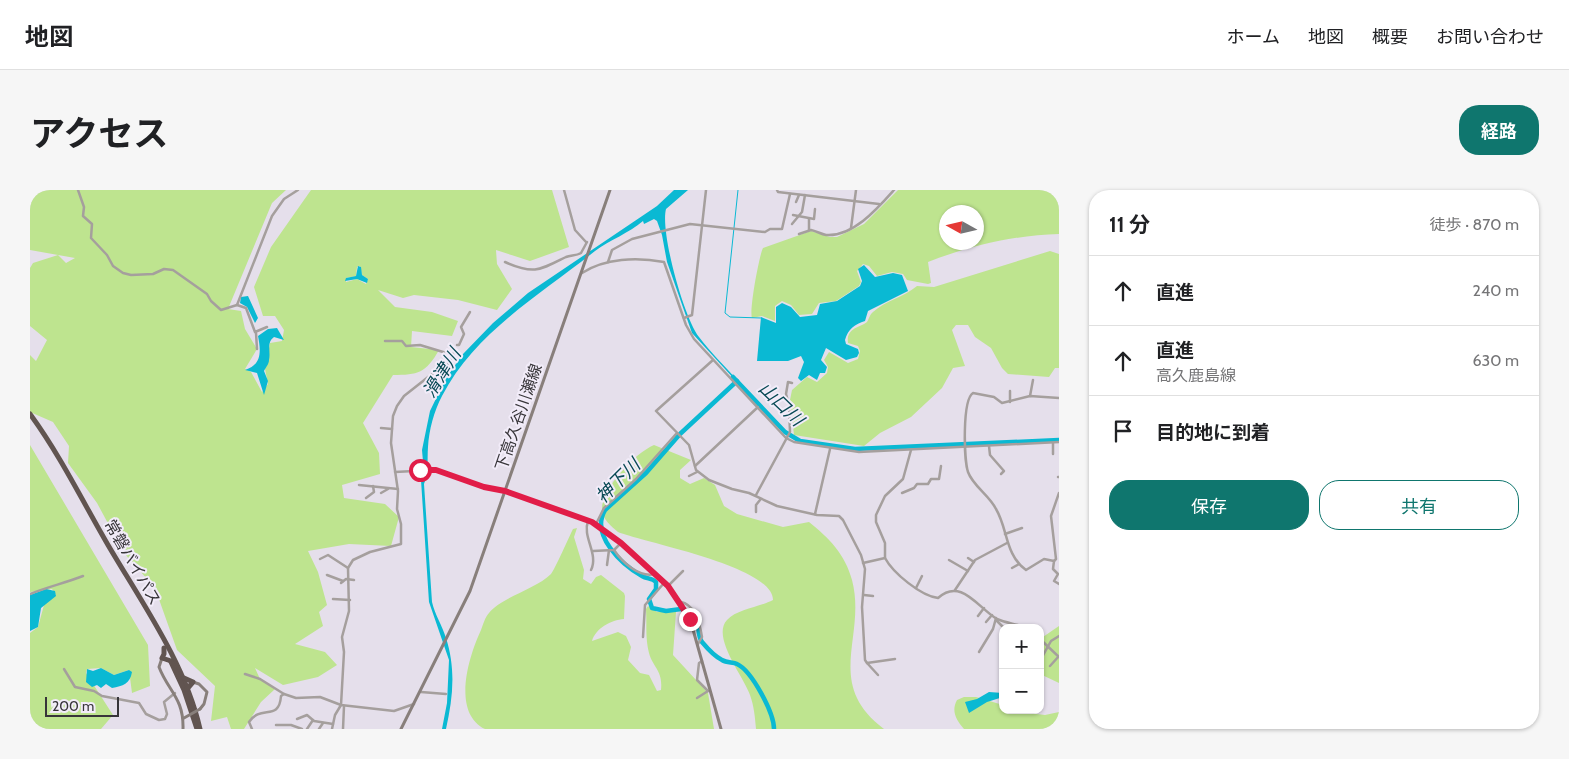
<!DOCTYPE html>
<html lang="ja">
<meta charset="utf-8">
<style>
:root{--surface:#fff;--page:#f6f6f6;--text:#202124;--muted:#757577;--line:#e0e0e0;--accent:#0f766e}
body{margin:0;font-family:Cabin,"Noto Sans JP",sans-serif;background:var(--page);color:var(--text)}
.controls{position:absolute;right:15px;bottom:15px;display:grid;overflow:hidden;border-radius:10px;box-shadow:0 1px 4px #0004}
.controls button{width:45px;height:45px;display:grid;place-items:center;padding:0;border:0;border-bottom:1px solid var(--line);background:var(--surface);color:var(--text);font:25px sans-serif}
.compass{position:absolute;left:909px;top:15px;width:45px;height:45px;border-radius:50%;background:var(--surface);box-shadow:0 1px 4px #0004;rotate:278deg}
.scale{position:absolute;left:15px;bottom:12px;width:74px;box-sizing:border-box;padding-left:5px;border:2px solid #373539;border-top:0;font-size:14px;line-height:18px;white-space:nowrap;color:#373539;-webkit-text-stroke:4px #f2ecf9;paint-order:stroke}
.stop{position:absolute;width:15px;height:15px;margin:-11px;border:4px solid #e11d48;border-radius:50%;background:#fff}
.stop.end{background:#e11d48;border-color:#fff;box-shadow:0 1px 5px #0008}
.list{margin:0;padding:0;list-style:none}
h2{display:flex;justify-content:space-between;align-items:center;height:65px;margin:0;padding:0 20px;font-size:21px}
h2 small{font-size:16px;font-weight:400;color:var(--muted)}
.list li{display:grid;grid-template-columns:32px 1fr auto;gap:15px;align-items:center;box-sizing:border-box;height:70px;padding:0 20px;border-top:1px solid var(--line)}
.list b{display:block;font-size:19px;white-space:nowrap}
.list p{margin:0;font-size:16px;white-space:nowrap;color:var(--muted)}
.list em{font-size:16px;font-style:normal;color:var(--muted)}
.actions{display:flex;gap:10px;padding:15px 20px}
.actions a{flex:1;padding:11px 0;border:1px solid var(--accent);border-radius:20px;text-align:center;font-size:18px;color:var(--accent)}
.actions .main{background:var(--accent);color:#fff}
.icon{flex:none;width:28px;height:28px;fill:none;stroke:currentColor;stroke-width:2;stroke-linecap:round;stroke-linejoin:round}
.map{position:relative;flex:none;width:1029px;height:539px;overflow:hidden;border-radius:20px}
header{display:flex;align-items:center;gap:30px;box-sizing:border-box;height:70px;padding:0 25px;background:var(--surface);border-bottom:1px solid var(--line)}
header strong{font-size:24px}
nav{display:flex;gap:28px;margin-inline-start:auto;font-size:18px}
.intro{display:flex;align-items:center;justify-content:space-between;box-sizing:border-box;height:120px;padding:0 30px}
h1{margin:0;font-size:35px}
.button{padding:12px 22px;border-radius:20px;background:var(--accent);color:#fff;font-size:18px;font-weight:700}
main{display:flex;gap:30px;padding:0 30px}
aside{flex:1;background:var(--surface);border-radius:20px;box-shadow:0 1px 4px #0004}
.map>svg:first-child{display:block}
</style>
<header>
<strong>地図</strong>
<nav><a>ホーム</a><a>地図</a><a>概要</a><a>お問い合わせ</a></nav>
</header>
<div class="intro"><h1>アクセス</h1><a class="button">経路</a></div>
<main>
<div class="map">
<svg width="1029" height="539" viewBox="0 0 1029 539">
<rect width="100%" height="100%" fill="#e5dfeb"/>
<g fill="#bee48f" fill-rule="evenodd">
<path d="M0,0H256L242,13L198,119L211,121L215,139L227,159L215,179L221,182L232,202L238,194L235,179L240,153L252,151L254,140L245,126H233L224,97L241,57L281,0H522L539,57L500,71L466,60L467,74L482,99L467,120L428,110L384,105L373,108L348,100L365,117L402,122L428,131L422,146L382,141L381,157L409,160C396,183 388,185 363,185L333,233L349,263L350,284L312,295L314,308L355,314L369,327L361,356L319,354L278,361L288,382L297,415L289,422L293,436L265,454L295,462L307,475L288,487L253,495L225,478L230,489L245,499L231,512L214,539H201L197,527L181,531L185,496L147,460L125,398L94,363L67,313L38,273L39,256L23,232L0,222V165L6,171L17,150L0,136V78L3,73L28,65L36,73L45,68L0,60ZM330,76L332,85L338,89L336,94L327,89L316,92V88L326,86L327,77Z"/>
<path d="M868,0H1029V44C985,45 939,56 898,72L901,93L898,94L877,90L873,84L862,82L847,86L839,76L833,74L827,81L831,92L829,96L806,111L789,113L782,124L769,125L761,115L752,111L745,116V131L732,126L722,128C719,121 729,66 733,58L781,41L800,47H807L834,34ZM916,22H946V52H916Z"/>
<path d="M1020,61L1029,64V178H1025L1019,187L978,184L972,178L961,158L945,147L938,135H926L922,140L935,176L923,178L912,198L881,227L850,243L834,256L764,245L760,210L762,200L777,187L787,192L797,183L798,177L794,170L799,162L818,173L828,169L830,161L828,156L818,153C816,138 829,138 837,132C839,129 840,124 843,122C855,111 874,107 887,96L904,97Z"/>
<polygon points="0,255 118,455 120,496 102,503 99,480 84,485 71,478 57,479 56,483 83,525 71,539 0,539 0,443 8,437 14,415 26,405 22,399 0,402"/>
<path d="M624,255L661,270L650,280V288L660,294L674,288L685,295L694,316L707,324L753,337L779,332C799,348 815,364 822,390C837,447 793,493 854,539H726C725,527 724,516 720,505C714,487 681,447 697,430C707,419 730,417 743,410C743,376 615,353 588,342C581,336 573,330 572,320C571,299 605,263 624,255Z"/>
<path d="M547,338L544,347L554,380L553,389L561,394L566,387L571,385L594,403L595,406L594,429C581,430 566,438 562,451L588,442L596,446L601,457L598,470L610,483L619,485L627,501L631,500C633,480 623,478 619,463C615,447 617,434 616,419L618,416L627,422H646L643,465L678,503L684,539H455C421,522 439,466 451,440C453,435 455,427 459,423C472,407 506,399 521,384C525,379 539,347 543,339Z"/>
<polygon points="1029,436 1029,493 1010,484 1010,449"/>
<path d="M934,507H946L973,515V520L1015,525L1029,522V539H934C926,530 921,521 927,510Z"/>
</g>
<g fill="#0ab9d3">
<path d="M644,0H658L636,19C630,42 654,128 669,147C680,162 695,176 707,190L706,191L662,143L637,72L632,45L627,31L624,29L614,34L613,31C599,43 580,50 565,61C510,105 445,142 412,206C404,221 399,240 398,257C397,270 399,282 394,294L402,412C405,425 412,435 416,448C426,479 423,508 416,539H412L417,513L419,470L399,412L391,290L394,283L392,260L400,221L416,188L433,164L463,133L498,103L627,16Z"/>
<path d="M834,75L845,87L863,83L872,85L878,101L838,121L835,131C825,134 818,139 815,150L816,154L828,159L829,163L827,167L816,170L796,158L791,170L797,177L795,183H790L787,190L779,185L771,191L768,188L774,172L771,166L758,171H727L731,127L746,133V117L752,113L761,117L770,127L787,125L790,114L807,111L830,96L832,91L828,79Z"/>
<polygon points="328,76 331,77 332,85 338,89 337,93 327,89 315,91 316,88 326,86"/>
<polygon points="218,106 228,128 225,133 217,117 210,113 211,107"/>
<path d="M247,138L254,150L244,147C236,153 241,161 239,170C239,174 236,177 234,181L238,191L234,205L227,183L215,180C232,175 231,161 228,146L238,139Z"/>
<polygon points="16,399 25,401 26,406 11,418 8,437 0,441 0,405"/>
<path d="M71,478L84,485L99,480L102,482C100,494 93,496 82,498L76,494L71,498L67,495L62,497L56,492L57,479L63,481Z"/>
<polygon points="959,502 973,503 973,507 957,512 939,523 935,512 947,509"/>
</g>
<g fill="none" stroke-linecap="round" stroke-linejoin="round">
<polyline stroke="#0ab9d3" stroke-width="1" points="708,0 695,123 700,127 731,128"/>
<g stroke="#0ab9d3" stroke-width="4.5">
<polyline points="703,187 755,242 770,251 825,259 1029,250"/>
<path d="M651,419L636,421L622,418L619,409L626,399V392C622,388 617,389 612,386C592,375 560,345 575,320L616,283L650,244L707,191"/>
<path d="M659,421C673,431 665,442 672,452C677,458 686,467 692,470C697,473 703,472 707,474C722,481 744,523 744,539"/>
</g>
<g stroke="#a59f9d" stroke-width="2.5">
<polyline points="48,0 54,17 53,26 62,34 61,48 77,65 83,76 93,83 101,85 123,84 134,79 143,80 177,104 181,111 191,120 207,115 216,118 225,142 237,137"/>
<polyline points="534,0 545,40 556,52"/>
<polyline points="747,0 748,2 849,14"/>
<polyline points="0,6 8,0"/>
<polyline points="766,12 769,5"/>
<polyline points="763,25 784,29 785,19"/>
<polyline points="762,34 772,22 775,5"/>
<polyline points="821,38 826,0"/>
<polyline points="779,40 779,29"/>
<path d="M769,44L781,40C786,41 791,44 796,45C823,47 848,18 864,0"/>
<path d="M475,72C504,85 510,80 536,67C541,65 546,66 551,63L557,52"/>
<polyline points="578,72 582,60 602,49 660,34 735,42 740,39 752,39 760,4"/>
<path d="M552,83C575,68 607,67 634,72L656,135L664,149L756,248L764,252L829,262L1029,252"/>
<polyline points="207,115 242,26 254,9 268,0"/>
<polyline points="654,128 662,125 676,0"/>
<polyline points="226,143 227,159"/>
<polyline points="355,151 372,151 376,156 390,155 423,165"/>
<polyline points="427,155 429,155 434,144 431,137 440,122"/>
<polyline points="683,170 626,221 659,255 666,280 679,290 702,299 719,303 747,316 787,325 809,326 813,330 831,365 835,379 832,417 835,470 837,473 865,469"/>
<polyline points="980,201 980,212"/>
<polyline points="1000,206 1003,190"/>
<path d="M1029,208L1000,206L972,213L964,207L943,203C932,210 934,270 938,282C943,296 959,305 966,319C978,339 975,365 996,380L1014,369L1024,371L1023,379L1028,384L1024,391L1029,394"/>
<polyline points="351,238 362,239"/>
<polyline points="1023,253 1023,264"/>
<polyline points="959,256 960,265 974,281 971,284"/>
<polyline points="665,276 728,217"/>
<polyline points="365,282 403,280 454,297 475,301"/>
<polyline points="659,286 667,282"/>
<polyline points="1028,287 1029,287"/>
<polyline points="329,295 368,299"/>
<polyline points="351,303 358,299"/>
<polyline points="872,303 884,298 887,294 898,294 901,289 909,289 911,276"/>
<polyline points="726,305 760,242 759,215 756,204 758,192 762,193"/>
<polyline points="336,308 344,302 343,296"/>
<polyline points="726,322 726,315 730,310"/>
<polyline points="785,324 800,259"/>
<path d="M558,331C552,347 569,364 561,380"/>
<polyline points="566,334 574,318 606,289 646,244"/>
<polyline points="975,344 992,338"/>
<path d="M584,360C592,372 609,388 625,384"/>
<polyline points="563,361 584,360 591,353"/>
<polyline points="855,368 855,353 846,332 846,325 855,306 873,289 881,260"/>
<polyline points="938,368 944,372"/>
<polyline points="290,369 298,365 318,378"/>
<polyline points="919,370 938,381"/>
<polyline points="1024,371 1026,369 1021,326 1029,303"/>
<path d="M833,373L855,368C863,383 891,406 908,408C931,387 948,418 967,429C976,433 987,434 997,438"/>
<polyline points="577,375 579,360"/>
<polyline points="982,378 989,374"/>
<polyline points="297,385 313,391"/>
<polyline points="311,393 316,389 324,390"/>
<polyline points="638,396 653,381"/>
<polyline points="886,398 892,386"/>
<polyline points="925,400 945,370 977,353"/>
<path d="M0,404C17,397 35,393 53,386"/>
<polyline points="834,405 843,406"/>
<polyline points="303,409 320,410"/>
<path d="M651,412C665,415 670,434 672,447L668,454"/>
<polyline points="948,426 954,418"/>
<polyline points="966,430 974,438"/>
<polyline points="956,432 962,425"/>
<polyline points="613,447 615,415 634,393"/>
<polyline points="1010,449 1029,467"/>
<polyline points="949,462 963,439 966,428"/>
<polyline points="1011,469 1021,451 1029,446"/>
<polyline points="672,471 669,473 667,490 678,501"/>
<polyline points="837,473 848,485"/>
<polyline points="1020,476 1029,466"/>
<polyline points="34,479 45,497 64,501 72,506 109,513 116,524 129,530 135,529 137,524 134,512 145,503"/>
<polyline points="215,484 230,489 254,504"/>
<polyline points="391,502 416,504"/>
<polyline points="667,508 678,501"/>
<polyline points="267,529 277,525 284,531 303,534"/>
<polyline points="246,535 261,535 272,539"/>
<path d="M222,539L219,532C231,514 249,532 251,506L254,504L266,508L290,507L311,515L364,521L384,514"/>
<polyline points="277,539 283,530"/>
<polyline points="289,539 293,533"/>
<polyline points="302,539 305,525 311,515 314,462 312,447 319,421 318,378 323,370 340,362 371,354 371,334 367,319 368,301 361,253 363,226 367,216 374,206 407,180 418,175 424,162"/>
<polyline points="313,539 314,516"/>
</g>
<g stroke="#887f7b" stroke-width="3">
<polyline points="475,301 562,332 591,353 638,396 653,416 662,436 691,539"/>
<path d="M132,468L129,477C138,501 154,508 153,539"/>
<polyline points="163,492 169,494 177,502 174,514 170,519"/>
<polyline points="371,539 440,401 580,0"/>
</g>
<g stroke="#615450" stroke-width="5">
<path d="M0,224C30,265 53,312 78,355C112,413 155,473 170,539"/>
<polyline points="134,458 134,464 132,468 141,471"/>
<polyline points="141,472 154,500 167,539"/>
<polyline points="154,488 163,492 157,499"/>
</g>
<polyline stroke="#887f7b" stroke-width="3" points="154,528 170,519"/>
</g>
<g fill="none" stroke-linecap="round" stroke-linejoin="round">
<polyline stroke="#e11d48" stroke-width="6" points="390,280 406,280 454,297 475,301 562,332 591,353 638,396 660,429"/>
</g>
<g text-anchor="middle" stroke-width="4" stroke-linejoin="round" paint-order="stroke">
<g font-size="16" fill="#373539" stroke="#f2ecf9">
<text transform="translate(488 227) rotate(-71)" y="6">下高久谷川瀬線</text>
<text transform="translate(103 372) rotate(60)" y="6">常磐バイパス</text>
</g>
<g font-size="18" font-style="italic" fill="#084954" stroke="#f2ecf9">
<text transform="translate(412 183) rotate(-58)" y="6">滑津川</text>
<text transform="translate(751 214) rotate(44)" y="6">山口川</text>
<text transform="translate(588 291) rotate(-45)" y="6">神下川</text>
</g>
</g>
</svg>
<div class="controls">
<button>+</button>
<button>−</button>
</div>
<svg class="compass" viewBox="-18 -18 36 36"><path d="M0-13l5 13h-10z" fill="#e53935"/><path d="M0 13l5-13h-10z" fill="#757577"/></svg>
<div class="scale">200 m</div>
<div class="stop" style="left:390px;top:280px"></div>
<div class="stop end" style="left:660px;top:429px"></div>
</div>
<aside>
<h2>11 分<small>徒歩 · 870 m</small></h2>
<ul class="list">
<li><svg class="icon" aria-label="ahead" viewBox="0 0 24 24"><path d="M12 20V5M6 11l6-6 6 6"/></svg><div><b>直進</b></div><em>240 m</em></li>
<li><svg class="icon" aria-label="ahead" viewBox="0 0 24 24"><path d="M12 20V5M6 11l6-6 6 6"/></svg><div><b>直進</b><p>高久鹿島線</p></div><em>630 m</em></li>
<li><svg class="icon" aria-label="arrive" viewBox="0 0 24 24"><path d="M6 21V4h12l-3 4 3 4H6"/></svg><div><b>目的地に到着</b></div></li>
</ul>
<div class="actions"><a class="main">保存</a><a>共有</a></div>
</aside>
</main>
